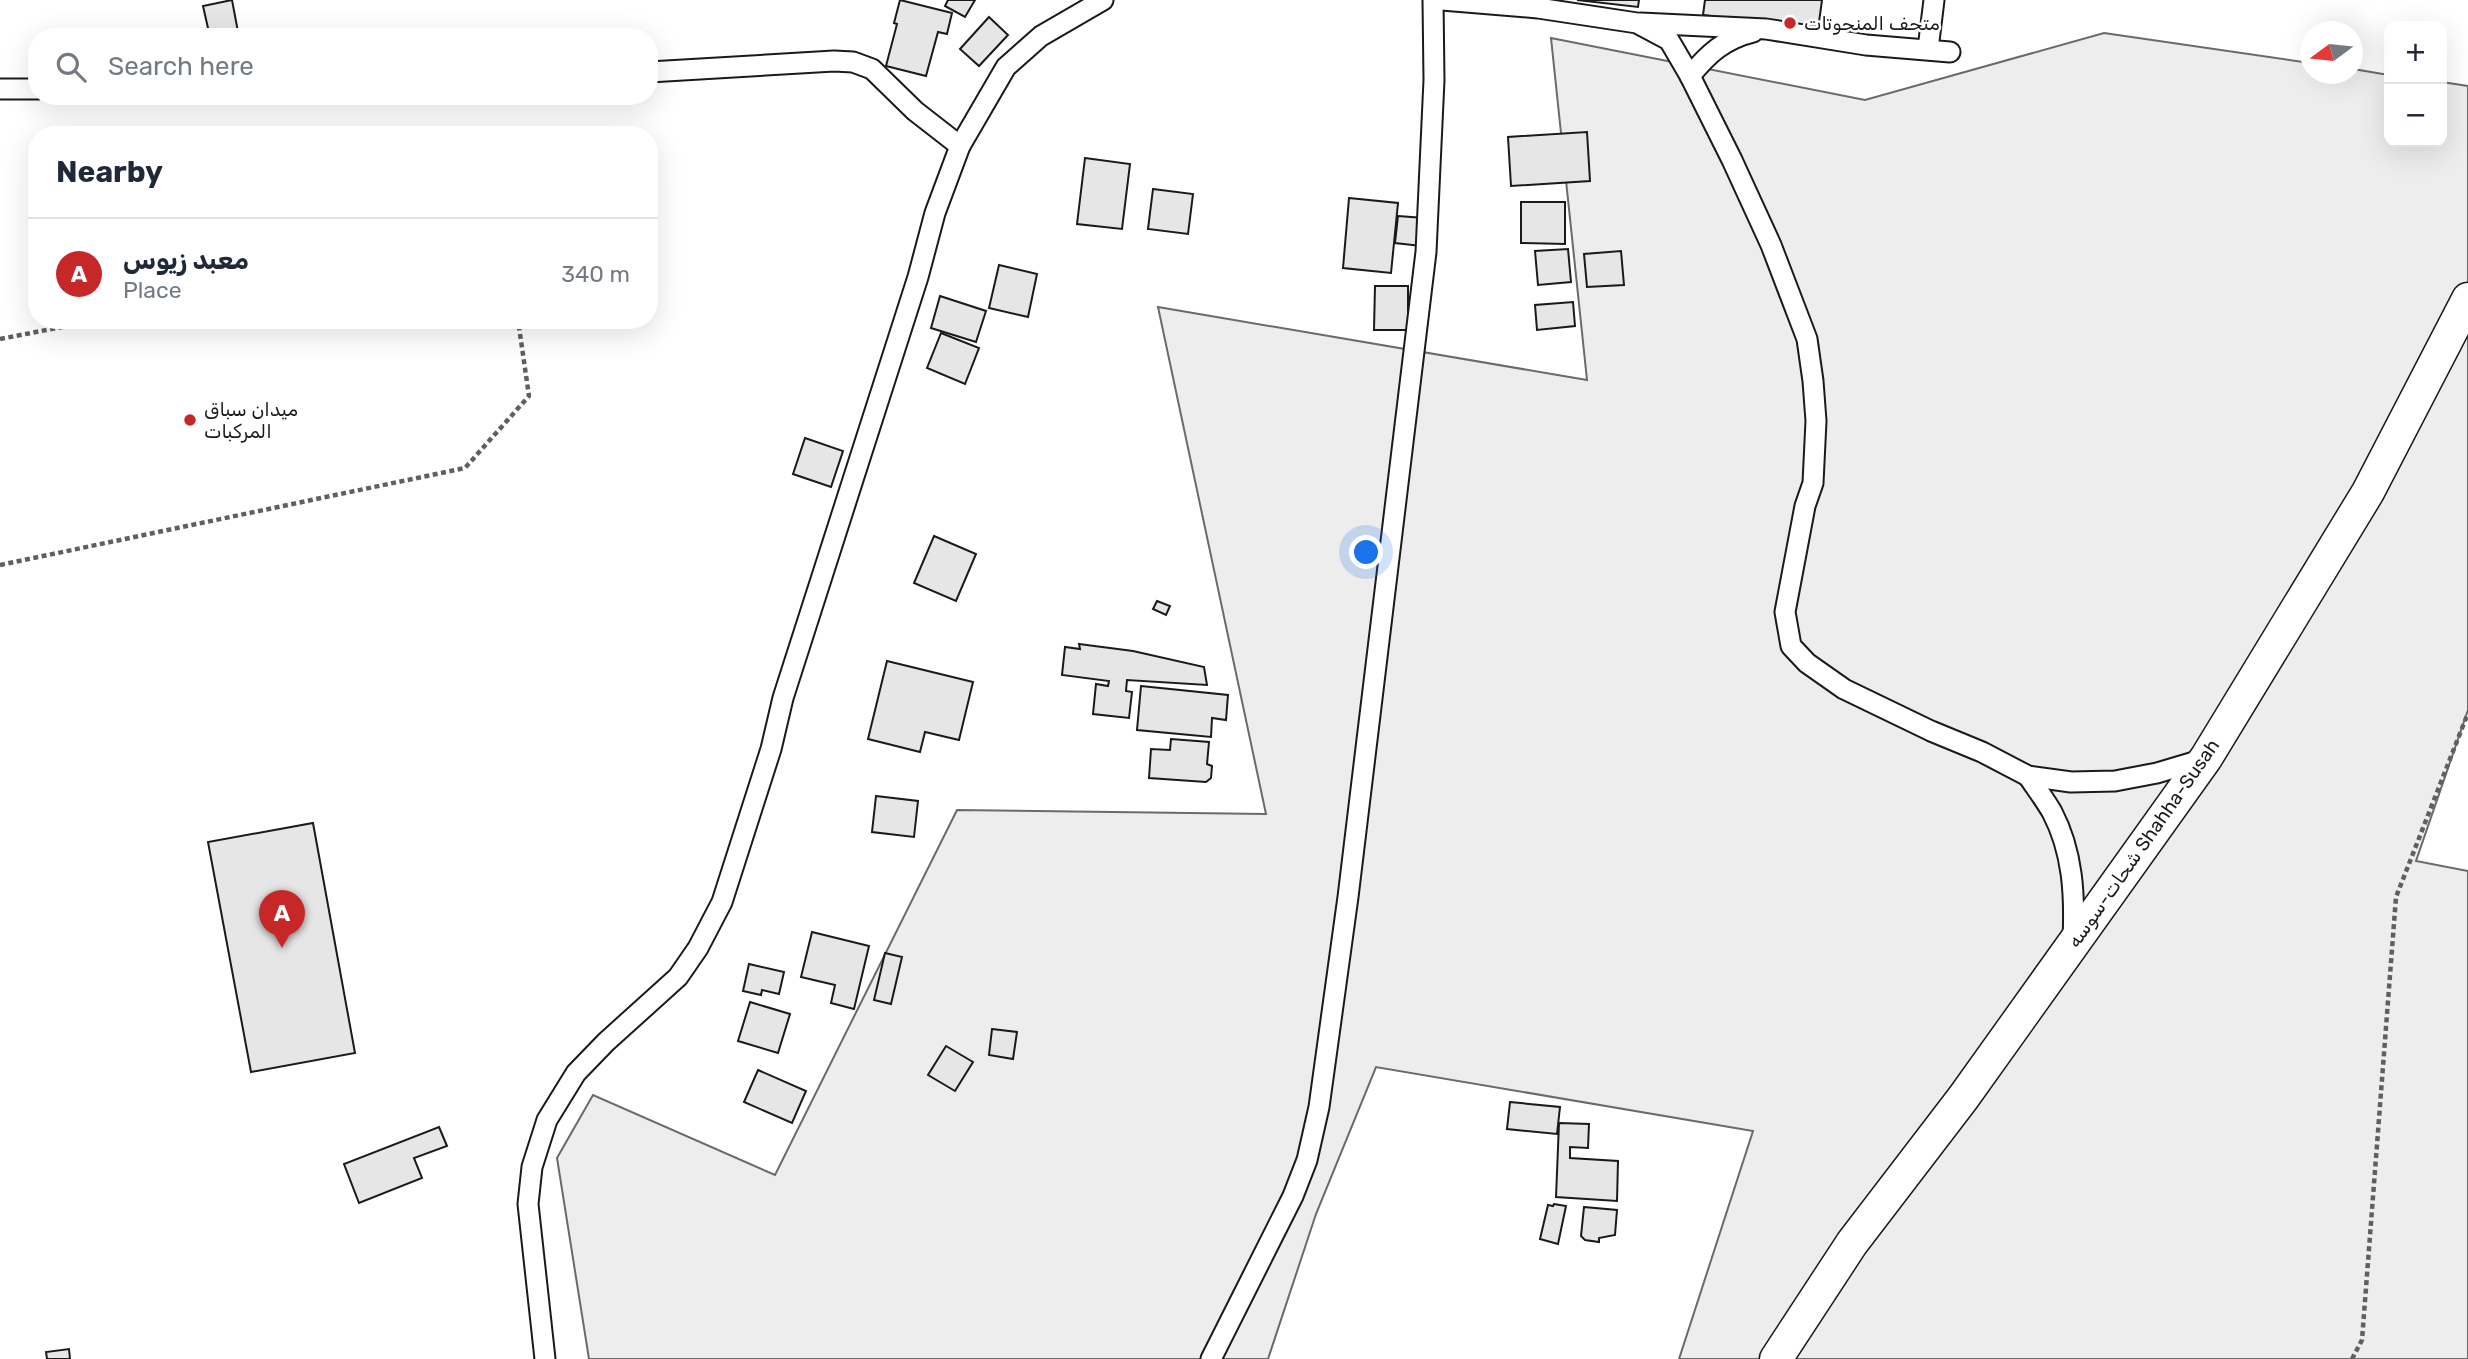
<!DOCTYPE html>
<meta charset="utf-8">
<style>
:root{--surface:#fff;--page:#f6f6f7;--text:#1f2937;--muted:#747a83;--line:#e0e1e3;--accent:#c62828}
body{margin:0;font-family:Rubik,"Noto Sans Arabic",sans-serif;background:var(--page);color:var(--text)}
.controls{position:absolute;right:21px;top:21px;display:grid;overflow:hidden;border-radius:14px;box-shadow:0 7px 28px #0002}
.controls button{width:63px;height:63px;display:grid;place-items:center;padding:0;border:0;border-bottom:2px solid var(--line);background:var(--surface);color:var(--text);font:35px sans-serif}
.compass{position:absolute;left:2300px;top:21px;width:63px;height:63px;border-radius:50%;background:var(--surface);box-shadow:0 7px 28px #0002;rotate:255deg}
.you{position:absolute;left:1367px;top:553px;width:24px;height:24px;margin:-18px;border:5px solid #fff;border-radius:50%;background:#1a73e8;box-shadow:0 0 0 10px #1a73e833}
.badge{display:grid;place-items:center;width:46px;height:46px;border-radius:50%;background:var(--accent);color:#fff;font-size:23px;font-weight:700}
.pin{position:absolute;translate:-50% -58px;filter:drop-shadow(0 2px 4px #0008)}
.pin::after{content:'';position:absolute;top:37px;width:24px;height:21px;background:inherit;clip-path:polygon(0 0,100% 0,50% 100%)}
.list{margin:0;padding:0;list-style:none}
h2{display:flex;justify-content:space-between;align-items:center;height:91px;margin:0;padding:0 28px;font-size:30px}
h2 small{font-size:23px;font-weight:400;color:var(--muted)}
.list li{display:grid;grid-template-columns:46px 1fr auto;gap:21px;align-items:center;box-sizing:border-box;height:112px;padding:0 28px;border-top:2px solid var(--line)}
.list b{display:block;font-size:26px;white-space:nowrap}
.list p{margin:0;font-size:23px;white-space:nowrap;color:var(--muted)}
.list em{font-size:23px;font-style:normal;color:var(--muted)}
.icon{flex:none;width:38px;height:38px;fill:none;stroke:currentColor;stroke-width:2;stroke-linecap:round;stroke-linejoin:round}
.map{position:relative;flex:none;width:2468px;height:1359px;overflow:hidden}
.search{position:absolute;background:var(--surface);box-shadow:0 7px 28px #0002;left:28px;top:28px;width:630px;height:77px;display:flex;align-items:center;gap:18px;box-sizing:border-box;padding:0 24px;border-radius:28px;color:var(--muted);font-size:26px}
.panel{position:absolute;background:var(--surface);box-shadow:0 7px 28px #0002;left:28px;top:126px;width:630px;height:203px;border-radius:28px}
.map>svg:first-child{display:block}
</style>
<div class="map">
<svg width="2468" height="1359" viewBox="0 0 2468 1359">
<rect width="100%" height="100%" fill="#fff"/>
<polygon fill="#ededed" stroke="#6a6a6a" stroke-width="2" points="2104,33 2310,63 2310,74 2352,74 2353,69 2389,75 2389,142 2442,142 2442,82 2468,86 2468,710 2416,861 2468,871 2468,1359 1679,1359 1753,1131 1376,1067 1316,1214 1268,1359 589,1359 557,1158 593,1095 775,1175 957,810 1266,814 1158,307 1587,380 1551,38 1865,100"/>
<g fill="#e6e6e6" stroke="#1a1a1a" stroke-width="2">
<polygon points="232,0 239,37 210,37 203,6"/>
<polygon points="900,0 952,13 947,34 938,32 926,76 886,66 897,24 894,23"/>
<polygon points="948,0 975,0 965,17 945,6"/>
<polygon points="1577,0 1639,0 1638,7"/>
<polygon points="1705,0 1822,0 1818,30 1703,15"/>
<polygon points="989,17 1008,35 979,66 960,49"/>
<polygon points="1587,132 1590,181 1511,186 1508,137"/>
<polygon points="1085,158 1130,164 1122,229 1077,224"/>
<polygon points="1153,189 1193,194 1188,234 1148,229"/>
<polygon points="1349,198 1398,203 1391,273 1343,268"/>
<polygon points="1521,202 1565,202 1565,244 1521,243"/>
<polygon points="1398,216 1424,218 1421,246 1395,243"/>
<polygon points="1568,249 1571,282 1538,285 1535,251"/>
<polygon points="1621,251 1624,285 1587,287 1584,254"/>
<polygon points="999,265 1037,274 1028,317 989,308"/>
<polygon points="1375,286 1408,286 1408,330 1374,330"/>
<polygon points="940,296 986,311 976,342 931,328"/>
<polygon points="1573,302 1575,326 1537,330 1535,305"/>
<polygon points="941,333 979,348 965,384 927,368"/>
<polygon points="805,438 843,451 831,487 793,474"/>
<polygon points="934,536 976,554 956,601 914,583"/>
<polygon points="1157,601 1170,606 1166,615 1153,609"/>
<polygon points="1079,644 1133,651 1204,667 1207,685 1127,680 1126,691 1132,692 1129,718 1093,714 1096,684 1108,686 1109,681 1062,675 1065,647 1080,649"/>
<polygon points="887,661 973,682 959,740 925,732 920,752 868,739"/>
<polygon points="1141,686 1228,695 1226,720 1212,718 1211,737 1137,730"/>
<polygon points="1171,739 1209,742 1207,764 1212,766 1211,778 1206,782 1149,778 1151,749 1170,750"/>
<polygon points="876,796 918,801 914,837 872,832"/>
<polygon points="313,823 355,1053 251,1072 208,842"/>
<polygon points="812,932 869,946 854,1009 831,1003 835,985 801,977"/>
<polygon points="885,953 902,957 891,1004 874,1000"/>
<polygon points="749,964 784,972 779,994 762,990 761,995 743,991"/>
<polygon points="750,1002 790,1014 778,1053 738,1041"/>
<polygon points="992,1029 1017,1032 1013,1059 989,1055"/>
<polygon points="946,1046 973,1062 955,1091 928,1075"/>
<polygon points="758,1070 806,1091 792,1123 744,1102"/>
<polygon points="1510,1102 1560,1107 1557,1134 1507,1129"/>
<polygon points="1559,1123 1589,1124 1588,1148 1570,1147 1570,1158 1618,1161 1617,1201 1556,1197"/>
<polygon points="439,1127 447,1146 414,1158 422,1178 359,1203 344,1164"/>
<polygon points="1554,1204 1566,1206 1558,1244 1540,1239 1548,1205 1553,1206"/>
<polygon points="1584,1207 1617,1210 1615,1235 1599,1238 1599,1242 1585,1240 1581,1236"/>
<polygon points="69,1349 70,1359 47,1359 46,1352"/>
</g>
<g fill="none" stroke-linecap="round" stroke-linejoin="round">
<g stroke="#1a1a1a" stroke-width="23">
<g id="street">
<polyline points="1442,0 1538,8 1637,23 1669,40 1690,76 1732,160 1771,245 1807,339 1813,381 1816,421 1813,483 1805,506 1785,612 1791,646 1807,663 1844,689 1931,731 1982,752 2028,776 2071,782 2115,781 2157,773 2204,759"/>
<polyline points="1641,23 1766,29 1866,45 1950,52"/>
<polyline points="1928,49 1934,0"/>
<polyline points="649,72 834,61 853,62 872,69 915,111 960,146"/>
<path d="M1690,76C1708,54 1724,39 1753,32"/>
<polyline points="0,89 37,89"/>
<path d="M2028,776C2036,788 2045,800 2052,812C2073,852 2075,895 2073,939"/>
<polyline points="545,1359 528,1204 532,1167 547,1120 576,1073 606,1042 678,977 698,948 722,902 771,749 783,698 918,277 935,213 960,146 1006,67 1041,36 1103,0"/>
<polyline points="1211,1359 1293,1196 1307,1160 1319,1107 1348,897 1426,252 1434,80 1433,0"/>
</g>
</g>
<g stroke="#1a1a1a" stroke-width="35">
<polyline id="primary" points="1776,1359 1852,1243 1963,1098 2206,758 2368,492 2468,299"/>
</g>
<g stroke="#5f5f5f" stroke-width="4.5" stroke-dasharray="5 3.5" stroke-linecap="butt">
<polyline points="0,339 98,320"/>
<polyline points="0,565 465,468 529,396 518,320"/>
<polyline points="2352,1359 2362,1340 2396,897 2468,713"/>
</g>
<use href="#street" stroke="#fff" stroke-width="19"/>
<use href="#primary" stroke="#fff" stroke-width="32"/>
</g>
<g fill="#c62828" stroke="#fff" stroke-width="2.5">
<circle cx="1790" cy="23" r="7"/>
<circle cx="190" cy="420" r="7"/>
</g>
<g text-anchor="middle" stroke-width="5" stroke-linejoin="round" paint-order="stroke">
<g font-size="19" fill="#1a1a1a" stroke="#fff" text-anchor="start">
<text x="1804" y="30">متحف المنحوتات</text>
<text x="204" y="416">ميدان سباق<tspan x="204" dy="22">المركبات</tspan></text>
</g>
<g font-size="19" fill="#1a1a1a" stroke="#fff">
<text transform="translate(2143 843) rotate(-55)" y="7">شحات-سوسه Shahha-Susah</text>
</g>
</g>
</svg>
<div class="controls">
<button>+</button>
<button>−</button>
</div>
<svg class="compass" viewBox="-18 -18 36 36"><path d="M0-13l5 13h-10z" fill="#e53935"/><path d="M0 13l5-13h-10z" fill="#747a83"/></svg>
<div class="you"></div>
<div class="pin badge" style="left:282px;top:948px">A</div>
<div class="search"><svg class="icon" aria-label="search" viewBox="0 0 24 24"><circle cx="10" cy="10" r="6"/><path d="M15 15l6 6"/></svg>Search here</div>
<section class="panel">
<h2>Nearby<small></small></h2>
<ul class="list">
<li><span class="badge">A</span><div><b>معبد زيوس</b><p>Place</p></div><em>340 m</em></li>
</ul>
</section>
</div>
